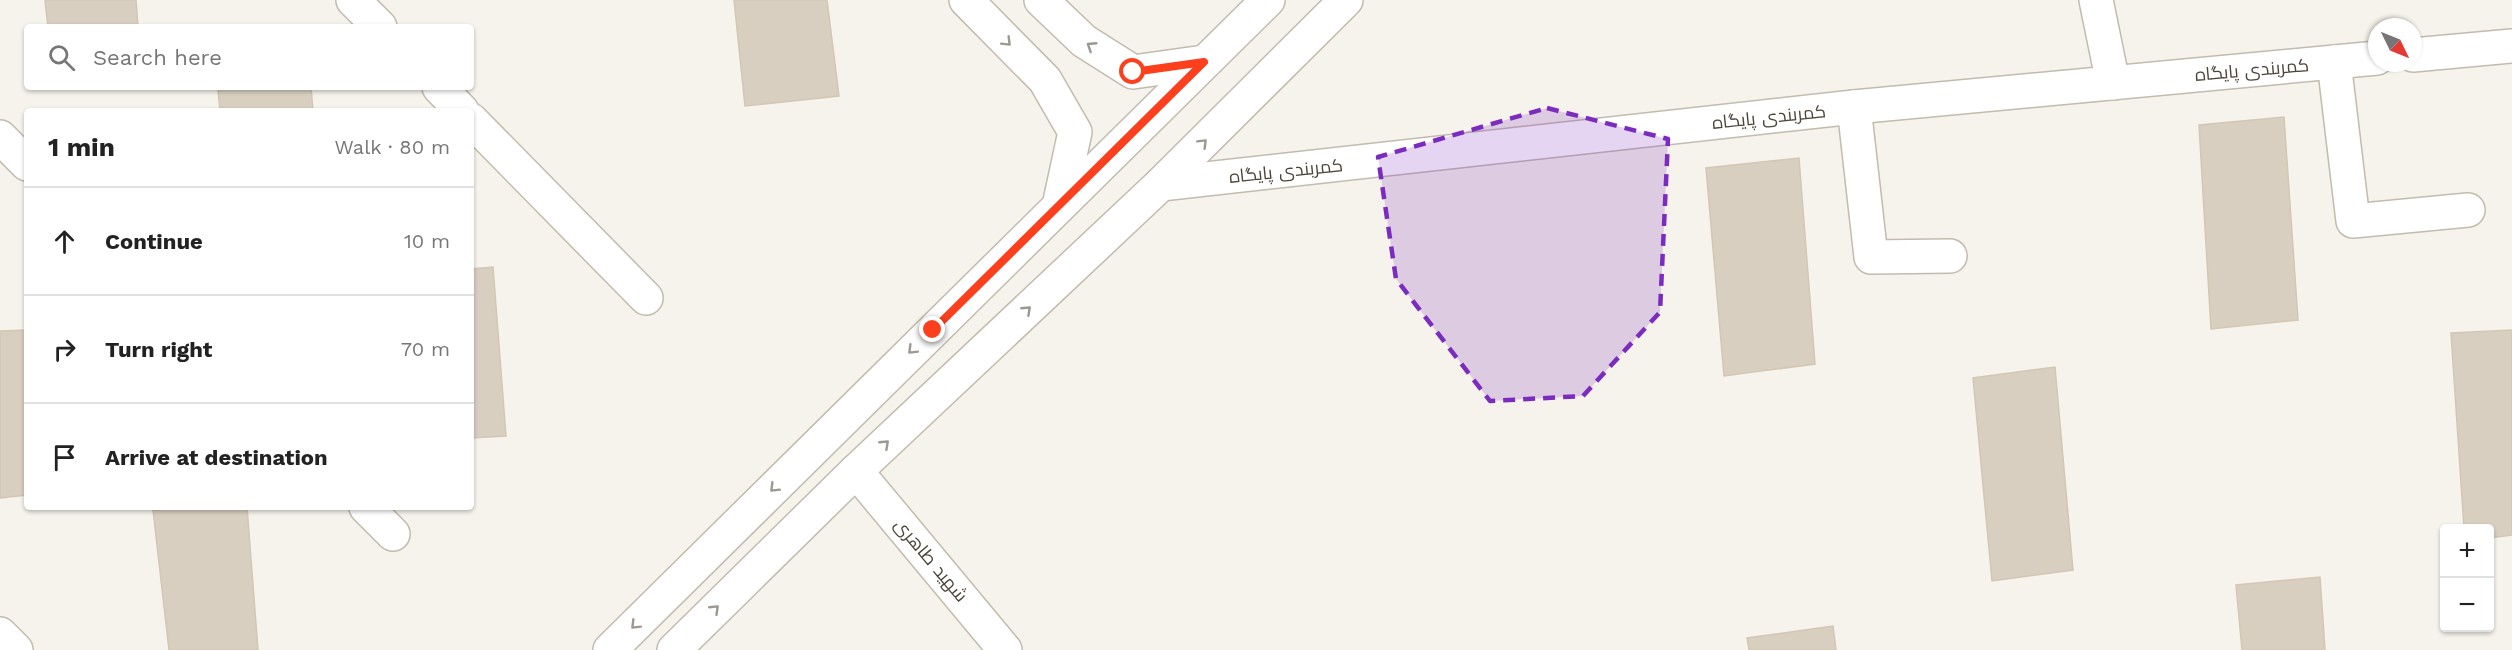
<!DOCTYPE html>
<meta charset="utf-8">
<style>
:root{--surface:#fff;--page:#f6f6f6;--text:#222;--muted:#767676;--line:#e0e0e0}
body{margin:0;font-family:"Work Sans",Cairo,sans-serif;background:var(--page);color:var(--text)}
.controls{position:absolute;right:18px;bottom:18px;display:grid;overflow:hidden;border-radius:6px;box-shadow:0 2px 4px #0004}
.controls button{width:54px;height:54px;display:grid;place-items:center;padding:0;border:0;border-bottom:2px solid var(--line);background:var(--surface);color:var(--text);font:30px sans-serif}
.compass{position:absolute;left:2368px;top:18px;width:54px;height:54px;border-radius:50%;background:var(--surface);box-shadow:0 2px 4px #0004;rotate:133deg}
.stop{position:absolute;width:18px;height:18px;margin:-14px;border:4px solid #fc3f1d;border-radius:50%;background:#fff}
.stop.end{background:#fc3f1d;border-color:#fff;box-shadow:0 2px 6px #0008}
.list{margin:0;padding:0;list-style:none}
h2{display:flex;justify-content:space-between;align-items:center;height:78px;margin:0;padding:0 24px;font-size:26px}
h2 small{font-size:20px;font-weight:400;color:var(--muted)}
.list li{display:grid;grid-template-columns:39px 1fr auto;gap:18px;align-items:center;box-sizing:border-box;height:108px;padding:0 24px;border-top:2px solid var(--line)}
.list b{display:block;font-size:22px;white-space:nowrap}
.list em{font-size:20px;font-style:normal;color:var(--muted)}
.icon{flex:none;width:33px;height:33px;fill:none;stroke:currentColor;stroke-width:2;stroke-linecap:round;stroke-linejoin:round}
.map{position:relative;flex:none;width:2512px;height:650px;overflow:hidden}
.search{position:absolute;background:var(--surface);box-shadow:0 2px 4px #0004;left:24px;top:24px;width:450px;height:66px;display:flex;align-items:center;gap:15px;box-sizing:border-box;padding:0 21px;border-radius:6px;color:var(--muted);font-size:22px}
.panel{position:absolute;background:var(--surface);box-shadow:0 2px 4px #0004;left:24px;top:108px;width:450px;height:402px;border-radius:6px}
.map>svg:first-child{display:block}
</style>
<div class="map">
<svg width="2512" height="650" viewBox="0 0 2512 650">
<rect width="100%" height="100%" fill="#f6f3ec"/>
<g fill="#d8cfc1" stroke="#d3c7b4" stroke-width="1.5">
<polygon points="45,0 136,0 138,27 48,27"/>
<polygon points="734,0 827,0 839,96 745,106"/>
<polygon points="245,87 311,87 313,111 220,111 218,90"/>
<polygon points="2284,117 2298,320 2211,329 2199,125"/>
<polygon points="1799,158 1815,364 1724,376 1706,168"/>
<polygon points="493,267 506,436 471,438 471,269"/>
<polygon points="27,330 27,495 0,498 0,331"/>
<polygon points="2512,330 2512,535 2490,538 2490,528 2464,528 2451,333"/>
<polygon points="2055,367 2073,570 1992,581 1973,378"/>
<polygon points="198,507 247,507 258,650 169,650 153,510"/>
<polygon points="2320,577 2325,650 2242,650 2236,585"/>
<polygon points="1833,626 1836,650 1749,650 1747,638"/>
</g>
<g fill="none" stroke-linecap="round" stroke-linejoin="round">
<g stroke="#c2bbae" stroke-width="36">
<g id="minor">
<polyline points="353,0 380,27"/>
<polyline points="966,0 1045,80 1075,132 1059,206"/>
<polyline points="1041,0 1084,41 1133,72 1204,62"/>
<polyline points="2096,0 2113,83"/>
<polyline points="2413,55 2512,46"/>
<polyline points="2334,62 2353,221 2468,210"/>
<polyline points="439,87 462,111"/>
<polyline points="1854,107 1871,257 1950,256"/>
<polyline points="471,120 646,298"/>
<polyline points="0,137 27,164"/>
<polyline points="1161,184 1854,107 2377,58"/>
<polyline points="856,471 1005,650"/>
<polyline points="366,507 393,534"/>
<polyline points="0,634 16,650"/>
</g>
</g>
<g stroke="#c2bbae" stroke-width="36">
<g id="tertiary">
<polyline points="610,650 1268,0"/>
<polyline points="674,650 856,471 1161,184 1346,0"/>
</g>
</g>
<use href="#minor" stroke="#fff" stroke-width="33"/>
<use href="#tertiary" stroke="#fff" stroke-width="33"/>
</g>
<defs><path id="oneway-chevron" d="M-2-3.5L2.5 0L-2 3.5" fill="none" stroke-width="1.6" stroke-linecap="round" stroke-linejoin="round" transform="scale(1.5)"/></defs>
<g stroke="#9c9892">
<use href="#oneway-chevron" transform="translate(1007 42) rotate(45)"/>
<use href="#oneway-chevron" transform="translate(1091 46) rotate(-147)"/>
<use href="#oneway-chevron" transform="translate(1203 143) rotate(-45)"/>
<use href="#oneway-chevron" transform="translate(1027 310) rotate(-43)"/>
<use href="#oneway-chevron" transform="translate(912 350) rotate(135)"/>
<use href="#oneway-chevron" transform="translate(885 444) rotate(-43)"/>
<use href="#oneway-chevron" transform="translate(774 488) rotate(135)"/>
<use href="#oneway-chevron" transform="translate(715 609) rotate(-44)"/>
<use href="#oneway-chevron" transform="translate(635 625) rotate(135)"/>
</g>
<g fill="none" stroke-linecap="round" stroke-linejoin="round">
<polyline stroke="#fc3f1d" stroke-width="8" points="933,330 1204,62 1133,72"/>
</g>
<path fill="#7b2cbf" fill-opacity="0.2" stroke="#7b2cbf" stroke-width="4.5" stroke-dasharray="12 8" stroke-linejoin="round" d="M1547,108L1668,139L1660,312L1583,396L1490,401L1396,279L1378,157Z"/>
<g text-anchor="middle" stroke-width="4.5" stroke-linejoin="round" paint-order="stroke">
<g font-size="18" fill="#4b4439" stroke="#fff">
<text transform="translate(2252 70) rotate(-5)" y="6">کمربندی پایگاه</text>
<text transform="translate(1769 117) rotate(-6)" y="6">کمربندی پایگاه</text>
<text transform="translate(1286 171) rotate(-6)" y="6">کمربندی پایگاه</text>
<text transform="translate(931 560) rotate(50)" y="6">شهید طاهری</text>
</g>
</g>
</svg>
<div class="controls">
<button>+</button>
<button>−</button>
</div>
<svg class="compass" viewBox="-18 -18 36 36"><path d="M0-13l5 13h-10z" fill="#e53935"/><path d="M0 13l5-13h-10z" fill="#767676"/></svg>
<div class="stop" style="left:1133px;top:72px"></div>
<div class="stop end" style="left:933px;top:330px"></div>
<div class="search"><svg class="icon" aria-label="search" viewBox="0 0 24 24"><circle cx="10" cy="10" r="6"/><path d="M15 15l6 6"/></svg>Search here</div>
<section class="panel">
<h2>1 min<small>Walk · 80 m</small></h2>
<ul class="list">
<li><svg class="icon" aria-label="ahead" viewBox="0 0 24 24"><path d="M12 20V5M6 11l6-6 6 6"/></svg><div><b>Continue</b></div><em>10 m</em></li>
<li><svg class="icon" aria-label="right" viewBox="0 0 24 24"><path d="M7 20v-9h11M14 6l5 5-5 5"/></svg><div><b>Turn right</b></div><em>70 m</em></li>
<li><svg class="icon" aria-label="arrive" viewBox="0 0 24 24"><path d="M6 21V4h12l-3 4 3 4H6"/></svg><div><b>Arrive at destination</b></div></li>
</ul>
</section>
</div>
